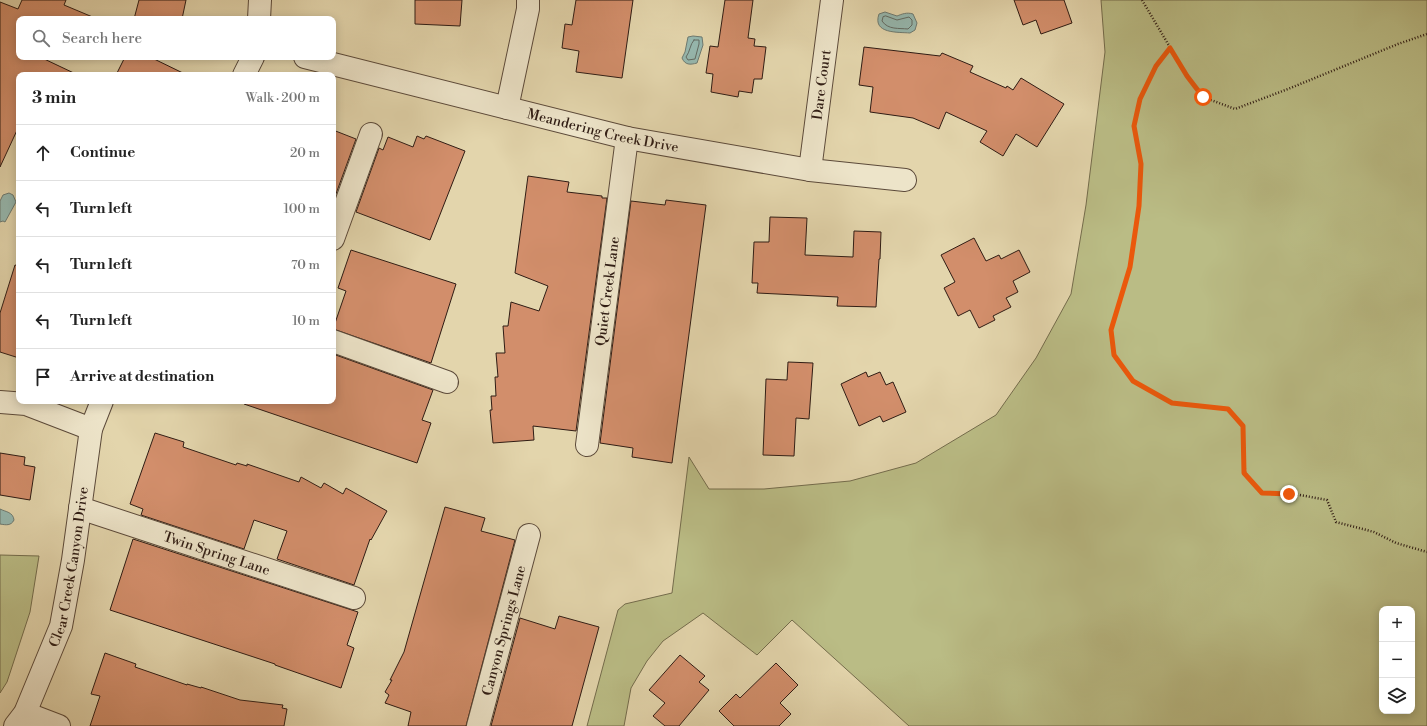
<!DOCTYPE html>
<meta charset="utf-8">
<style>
:root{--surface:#fff;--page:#f6f6f6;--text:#222;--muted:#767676;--line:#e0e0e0}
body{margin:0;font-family:"Libre Bodoni",serif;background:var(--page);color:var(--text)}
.controls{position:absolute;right:12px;bottom:12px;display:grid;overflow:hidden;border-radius:8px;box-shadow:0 2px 10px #0003}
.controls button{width:36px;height:36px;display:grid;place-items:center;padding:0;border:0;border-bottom:1px solid var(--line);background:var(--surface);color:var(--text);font:20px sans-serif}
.stop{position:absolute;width:12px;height:12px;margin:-9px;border:3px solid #ea580c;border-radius:50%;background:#fff}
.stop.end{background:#ea580c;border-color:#fff;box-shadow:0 1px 4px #0008}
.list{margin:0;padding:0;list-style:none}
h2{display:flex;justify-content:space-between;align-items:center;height:52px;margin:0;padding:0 16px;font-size:17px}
h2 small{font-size:13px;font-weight:400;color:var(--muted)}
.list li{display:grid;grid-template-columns:26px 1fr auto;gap:12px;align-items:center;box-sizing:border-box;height:56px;padding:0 16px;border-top:1px solid var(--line)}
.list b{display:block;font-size:15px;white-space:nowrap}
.list em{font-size:13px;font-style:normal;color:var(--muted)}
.icon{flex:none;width:22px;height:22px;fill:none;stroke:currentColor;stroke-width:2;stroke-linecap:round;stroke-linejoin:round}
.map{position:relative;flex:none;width:1427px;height:726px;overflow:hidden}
.search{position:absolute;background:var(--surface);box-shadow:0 2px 10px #0003;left:16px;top:16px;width:320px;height:44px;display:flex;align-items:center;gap:10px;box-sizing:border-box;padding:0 14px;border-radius:8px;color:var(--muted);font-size:15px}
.panel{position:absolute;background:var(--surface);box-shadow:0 2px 10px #0003;left:16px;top:72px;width:320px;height:332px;border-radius:8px}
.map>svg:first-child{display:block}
</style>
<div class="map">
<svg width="1427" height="726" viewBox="0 0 1427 726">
<rect width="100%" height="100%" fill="#e3d5ac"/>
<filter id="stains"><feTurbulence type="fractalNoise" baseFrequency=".005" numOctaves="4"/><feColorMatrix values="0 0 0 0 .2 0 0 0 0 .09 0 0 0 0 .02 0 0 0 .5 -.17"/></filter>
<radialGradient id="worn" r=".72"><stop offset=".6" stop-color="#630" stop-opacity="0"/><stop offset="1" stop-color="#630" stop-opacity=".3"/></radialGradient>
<g fill="#babc85" stroke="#746c4c" fill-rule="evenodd">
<path d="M1101,0H1427V726H909L792,620L757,655L703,613L663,641L647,661L631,688L624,726H587L618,610L625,604L672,593L689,457L709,489H764L850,481L916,463L996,415L1036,358L1071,294L1086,205L1105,52ZM1382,609H1412V711H1382Z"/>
<polygon points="0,555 39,556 30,612 7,682 0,693"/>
</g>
<g fill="#96b8af" stroke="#6d7a71">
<path d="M885,12L897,16C902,14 907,12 913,14L917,23L915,30L910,33C898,32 872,34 879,14Z"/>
<path d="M693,36L702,37L703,45L697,63C690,65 685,65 682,58L685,52L688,37Z"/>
<polygon points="9,193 13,195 16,202 5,222 3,221 0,222 0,201 3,195"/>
<path d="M0,509C6,512 13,512 14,520C11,526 6,525 0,524Z"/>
</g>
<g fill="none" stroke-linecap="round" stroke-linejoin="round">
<g stroke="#626a62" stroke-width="1">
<path d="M886,16L897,20L909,17L912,20V25L908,29C899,28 888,30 882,21L883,17Z"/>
<path d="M694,40H699V44L695,59L688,60L686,57C690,52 690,44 694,40Z"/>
</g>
</g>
<g fill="#d28e6b" stroke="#2f1c14">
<polygon points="22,0 66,0 64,5 95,18 95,19 19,19 19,57 40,57 78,75 19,75 19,126 0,167 0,2 18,9"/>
<polygon points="139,0 186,0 182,19 134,19"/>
<polygon points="415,0 462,0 460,26 415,24"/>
<polygon points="576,0 633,0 622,78 576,72 579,51 562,48 565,24 572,25"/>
<polygon points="725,0 753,0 748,38 755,39 754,46 766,47 762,79 754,79 752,93 739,91 738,97 711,92 713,74 706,73 710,46 718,47"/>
<polygon points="1014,0 1064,0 1072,23 1041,34 1036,20 1023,25"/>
<polygon points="864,47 940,56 942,53 973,66 970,72 1006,88 1007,86 1013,90 1021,78 1064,104 1037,147 1016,134 1003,156 980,142 987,131 946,112 939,129 913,118 870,112 873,87 859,85"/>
<polygon points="125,57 150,57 187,75 116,75"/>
<polygon points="333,130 356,139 333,202"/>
<polygon points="417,136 424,139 426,136 465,151 430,240 356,212 379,148 383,150 388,137 413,147"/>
<polygon points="528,176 569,182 567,192 602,196 602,198 607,198 576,431 533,426 534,440 493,443 490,410 492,410 491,396 496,396 495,377 498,377 496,353 505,353 503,326 508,326 511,302 539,311 548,286 515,273"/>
<polygon points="666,200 706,205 672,463 632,457 633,448 600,443 631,201 665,205"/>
<polygon points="770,217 807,218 805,255 853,257 854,231 881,232 880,259 879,259 876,307 837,306 838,297 757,293 758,283 752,283 754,242 769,242"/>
<polygon points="974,238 986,261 999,255 1001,259 1019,250 1030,272 1013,281 1018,292 1006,298 1011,307 993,316 995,320 979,328 970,310 958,316 944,288 955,282 941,255"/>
<polygon points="351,250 456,284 431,363 333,329 346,291 338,288"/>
<polygon points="15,265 19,266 19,358 0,352 0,313"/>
<polygon points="333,354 433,390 422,420 431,423 417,463 244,404 245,401 333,401"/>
<polygon points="788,362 813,363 809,419 796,418 794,456 763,455 766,379 787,380"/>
<polygon points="866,372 868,377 880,372 886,385 893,382 906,412 883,422 880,416 859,426 841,384"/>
<polygon points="155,433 184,442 183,447 236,465 237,463 247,466 247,464 299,482 301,477 321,488 324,483 343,494 346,488 387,511 371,540 370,539 354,585 277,559 287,531 254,520 244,549 141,515 143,509 130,504"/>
<polygon points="0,453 25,457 24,465 35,467 30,500 0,495"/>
<polygon points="445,507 485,518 481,531 515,540 466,726 408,726 411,712 385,703 389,695 385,692 392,680 390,680 404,652"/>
<polygon points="133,539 358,612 347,645 354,648 341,688 275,665 275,664 110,610"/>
<polygon points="559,616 599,627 572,726 491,726 520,618 555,629"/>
<polygon points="105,653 136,664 135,667 187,685 187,684 201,688 201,687 240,700 283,705 282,708 287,709 284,726 90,726 100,696 91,694"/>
<polygon points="680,655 705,676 699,682 709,690 679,726 665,726 653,716 665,703 649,690"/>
<polygon points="776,663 798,685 780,703 791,714 779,726 734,726 719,711 736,694 740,698"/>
</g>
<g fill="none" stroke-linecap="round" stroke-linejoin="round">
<g stroke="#5c4a3a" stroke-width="24">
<g id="minor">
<polyline points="259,19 260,0"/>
<path id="s1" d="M305,57L627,138L810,170L905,180"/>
<polyline points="244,75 253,57"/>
<polyline points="507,108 528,9 528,0"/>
<path id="s2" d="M810,170L832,0"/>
<polyline points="333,239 371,134"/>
<polyline points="333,341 447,382"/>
<polyline points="0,402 26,404 91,429"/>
<path id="s3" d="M587,445L627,138"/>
<path id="s4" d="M80,508L354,598"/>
<polyline points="25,713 59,726"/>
<path id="s5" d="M15,726L25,713L61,626L73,560L91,429L102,401"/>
<path id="s6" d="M478,726L529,535"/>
</g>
</g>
<g stroke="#2f1c14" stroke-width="2.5" stroke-dasharray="1 2" stroke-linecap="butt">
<polyline points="1142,0 1187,76 1203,97 1235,109 1288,89 1398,44 1427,34"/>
<polyline points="1170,48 1156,67 1140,99 1134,126 1141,164 1139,206 1130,267 1111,330 1114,355 1133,381 1172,403 1228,409 1243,425 1245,473 1262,493 1289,493 1327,500 1336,522 1374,532 1396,543 1427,552"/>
</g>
<use href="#minor" stroke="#ede4c9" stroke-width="22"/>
</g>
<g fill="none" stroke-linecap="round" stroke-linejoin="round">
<polyline stroke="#ea580c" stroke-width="5" points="1203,97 1187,76 1170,48 1156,66 1140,99 1134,126 1141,164 1139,206 1130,267 1111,330 1114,355 1133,381 1172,403 1228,409 1243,426 1244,473 1262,493 1289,494"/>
</g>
<g text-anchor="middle" stroke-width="4" stroke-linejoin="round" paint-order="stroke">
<g font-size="14" fill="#2f1c14" stroke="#ede4c9">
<text dy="5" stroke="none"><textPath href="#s2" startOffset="86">Dare Court</textPath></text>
<text dy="5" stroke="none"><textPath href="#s1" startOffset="307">Meandering Creek Drive</textPath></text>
<text dy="5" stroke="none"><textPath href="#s3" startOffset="155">Quiet Creek Lane</textPath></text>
<text dy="5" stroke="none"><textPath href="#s4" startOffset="144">Twin Spring Lane</textPath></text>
<text dy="5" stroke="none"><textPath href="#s5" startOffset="170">Clear Creek Canyon Drive</textPath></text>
<text dy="5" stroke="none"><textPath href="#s6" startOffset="99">Canyon Springs Lane</textPath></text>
</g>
</g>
<rect width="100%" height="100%" filter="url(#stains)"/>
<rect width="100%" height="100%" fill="url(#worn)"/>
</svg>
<div class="controls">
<button>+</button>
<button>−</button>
<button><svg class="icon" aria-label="layers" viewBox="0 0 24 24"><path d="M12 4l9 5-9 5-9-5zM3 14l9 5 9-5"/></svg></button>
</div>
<div class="stop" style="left:1203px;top:97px"></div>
<div class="stop end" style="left:1289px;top:494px"></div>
<div class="search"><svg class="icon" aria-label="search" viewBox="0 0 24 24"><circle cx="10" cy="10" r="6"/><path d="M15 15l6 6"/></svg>Search here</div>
<section class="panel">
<h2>3 min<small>Walk · 200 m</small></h2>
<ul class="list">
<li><svg class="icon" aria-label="ahead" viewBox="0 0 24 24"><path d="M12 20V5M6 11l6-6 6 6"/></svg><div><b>Continue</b></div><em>20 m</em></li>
<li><svg class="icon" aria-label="left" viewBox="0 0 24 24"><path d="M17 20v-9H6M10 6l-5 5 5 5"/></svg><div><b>Turn left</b></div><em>100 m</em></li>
<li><svg class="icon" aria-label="left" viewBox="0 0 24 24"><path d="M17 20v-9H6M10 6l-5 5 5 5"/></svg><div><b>Turn left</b></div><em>70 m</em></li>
<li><svg class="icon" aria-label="left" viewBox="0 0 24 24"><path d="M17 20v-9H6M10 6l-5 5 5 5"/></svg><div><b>Turn left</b></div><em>10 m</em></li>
<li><svg class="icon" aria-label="arrive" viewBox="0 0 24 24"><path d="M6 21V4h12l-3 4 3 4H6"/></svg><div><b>Arrive at destination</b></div></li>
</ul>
</section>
</div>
